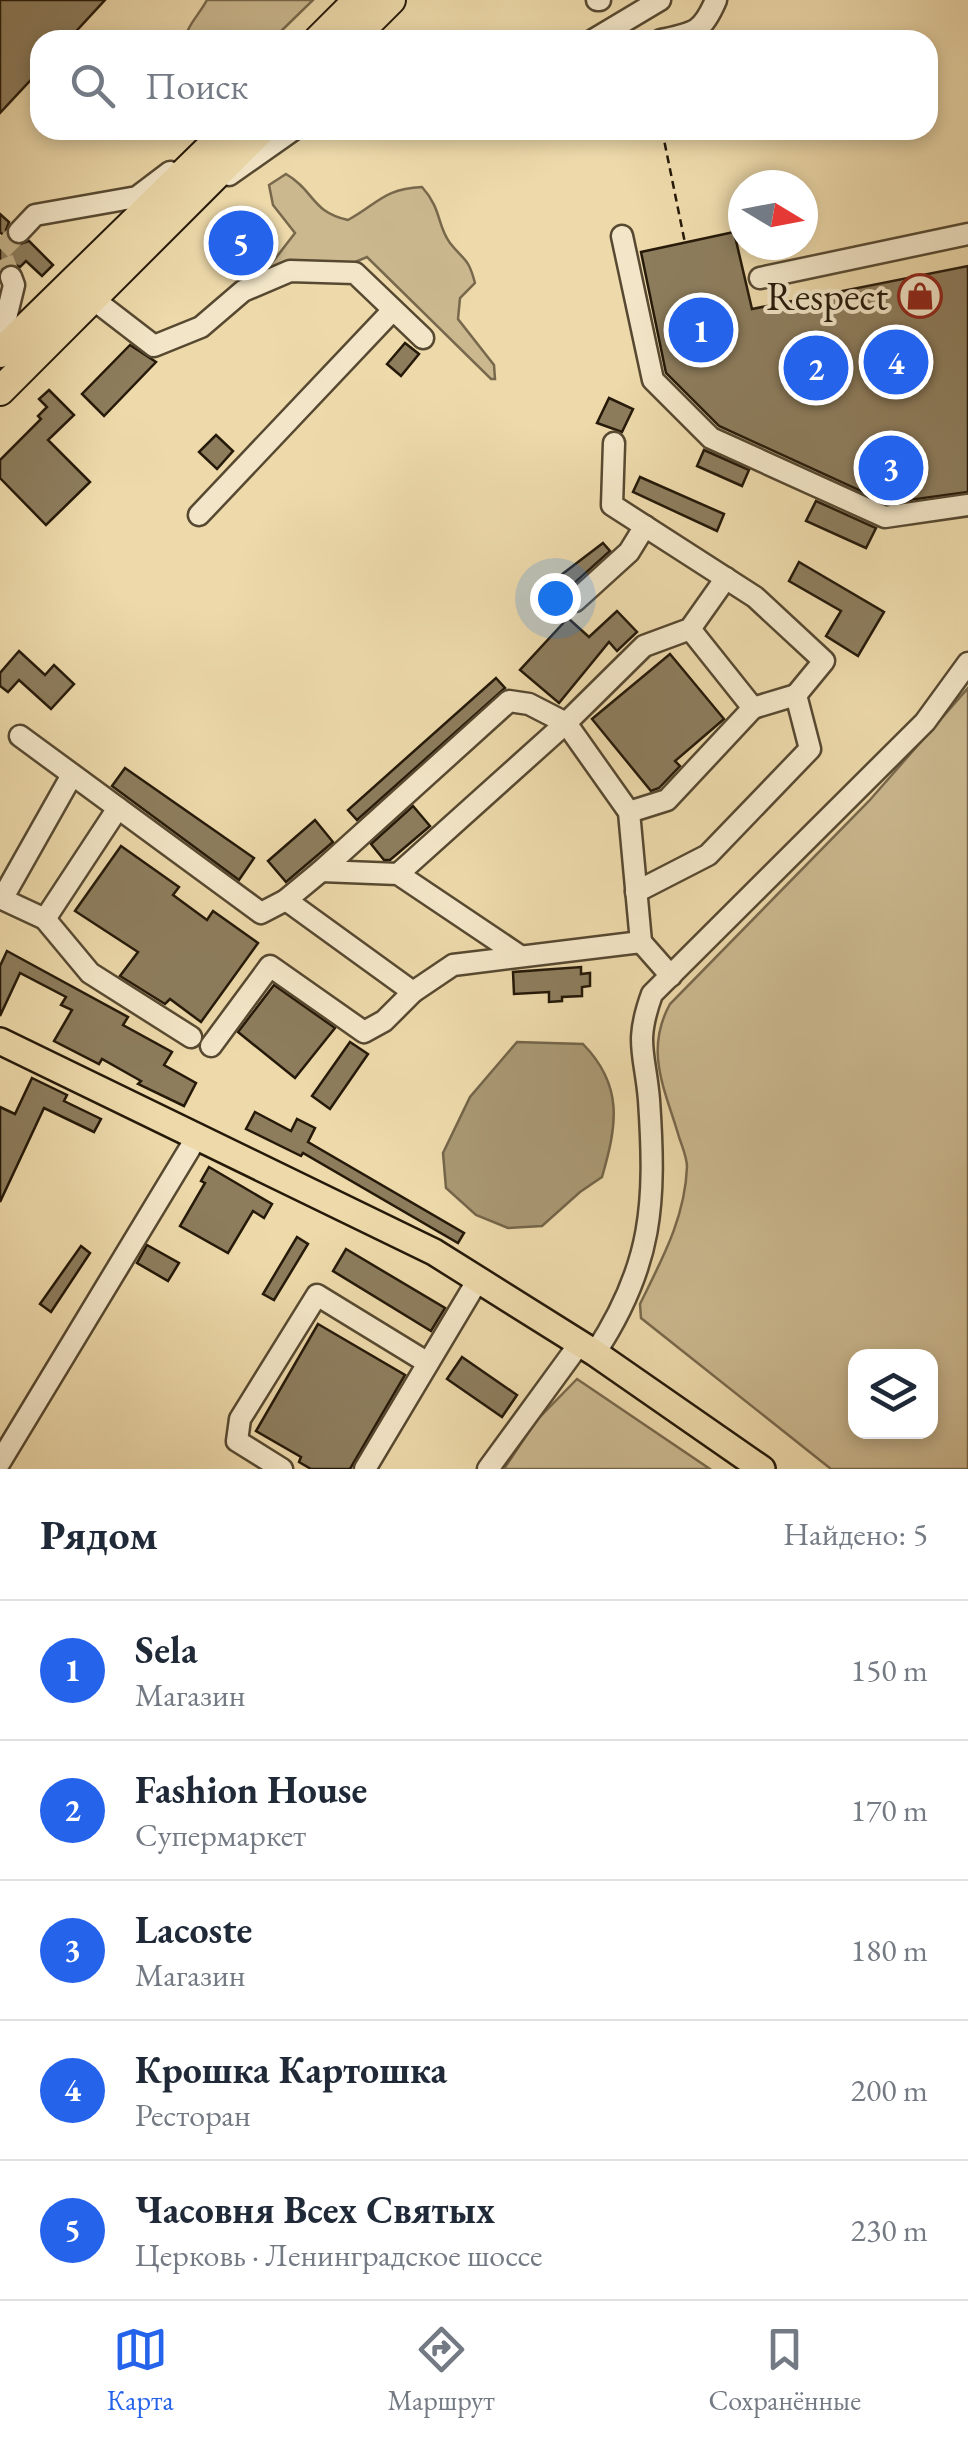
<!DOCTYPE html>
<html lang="ru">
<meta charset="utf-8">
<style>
:root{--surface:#fff;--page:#f2f2f3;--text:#1f2937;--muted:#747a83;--line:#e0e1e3;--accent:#2563eb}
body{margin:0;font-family:"EB Garamond",serif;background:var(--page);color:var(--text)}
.controls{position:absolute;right:30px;bottom:30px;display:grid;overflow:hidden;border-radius:20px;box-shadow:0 5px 15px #0003}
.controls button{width:90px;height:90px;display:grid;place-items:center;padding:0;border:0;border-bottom:2px solid var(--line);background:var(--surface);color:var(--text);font:50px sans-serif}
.compass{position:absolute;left:728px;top:170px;width:90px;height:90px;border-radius:50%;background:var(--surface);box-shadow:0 5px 15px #0003;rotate:100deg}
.you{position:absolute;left:555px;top:598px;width:35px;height:35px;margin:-25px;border:8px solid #fff;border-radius:50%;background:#1a73e8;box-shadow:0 0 0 15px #1a73e833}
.badge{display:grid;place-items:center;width:65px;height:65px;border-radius:50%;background:var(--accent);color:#fff;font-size:32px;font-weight:700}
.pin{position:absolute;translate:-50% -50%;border:5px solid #fff;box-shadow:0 2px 10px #0006}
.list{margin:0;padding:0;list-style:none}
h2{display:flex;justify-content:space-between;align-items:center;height:130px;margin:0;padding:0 40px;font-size:42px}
h2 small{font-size:32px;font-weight:400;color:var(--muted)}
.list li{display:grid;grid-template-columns:65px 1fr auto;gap:30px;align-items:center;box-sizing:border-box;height:140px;padding:0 40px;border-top:2px solid var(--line)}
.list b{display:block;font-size:38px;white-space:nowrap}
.list p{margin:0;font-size:32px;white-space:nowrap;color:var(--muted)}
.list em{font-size:32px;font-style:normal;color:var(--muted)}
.icon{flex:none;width:55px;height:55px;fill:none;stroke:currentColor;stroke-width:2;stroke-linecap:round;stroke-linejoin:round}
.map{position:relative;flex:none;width:968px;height:1469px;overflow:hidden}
.search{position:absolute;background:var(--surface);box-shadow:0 5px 15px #0003;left:30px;right:30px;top:30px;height:110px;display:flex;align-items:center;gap:25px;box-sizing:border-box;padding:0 35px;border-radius:30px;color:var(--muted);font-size:38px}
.sheet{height:830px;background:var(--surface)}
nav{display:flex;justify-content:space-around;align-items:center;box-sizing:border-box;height:140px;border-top:2px solid var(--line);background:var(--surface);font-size:28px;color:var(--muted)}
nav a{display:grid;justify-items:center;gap:5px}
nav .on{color:var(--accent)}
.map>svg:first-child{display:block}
</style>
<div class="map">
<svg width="968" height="1469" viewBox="0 0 968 1469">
<rect width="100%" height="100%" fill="#edd9aa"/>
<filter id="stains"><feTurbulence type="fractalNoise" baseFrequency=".002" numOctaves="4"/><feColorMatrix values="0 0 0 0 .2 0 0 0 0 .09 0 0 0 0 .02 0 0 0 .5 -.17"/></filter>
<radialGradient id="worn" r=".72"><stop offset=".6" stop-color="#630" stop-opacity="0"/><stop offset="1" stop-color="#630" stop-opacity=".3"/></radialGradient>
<g fill="#cbb88f" stroke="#78684c" stroke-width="2.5" fill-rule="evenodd">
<path d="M207,0H313L272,40H184C188,24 199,15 207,0Z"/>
<path d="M286,174C315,191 311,212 348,220C379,203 383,189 422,187C442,209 437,226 450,243C465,262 468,257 475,283L460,298L458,319L494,365L495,379H491L367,257L348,265L268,268L295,233L273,205L269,185Z"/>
<path d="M968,688V1469H831L641,1318L640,1304C662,1259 685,1218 687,1167C687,1157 682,1146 679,1137C665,1089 644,1051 670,1004L869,801ZM856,1356H930V1432H856Z"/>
<polygon points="577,1379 710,1469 504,1469 536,1421"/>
</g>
<path fill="#a99873" stroke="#746549" stroke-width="2.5" d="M517,1042L583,1044C624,1086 617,1125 602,1177L580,1192L542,1226L508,1228L476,1215L446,1188L443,1153L470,1097Z"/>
<g fill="#8d7d5d" stroke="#251909" stroke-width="2.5">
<polygon points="0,0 105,0 68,40 40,40 40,70 0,113"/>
<polygon points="0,214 9,222 6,230 9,241 17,245 29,241 53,265 42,276 26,261 20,267 12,263 0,269 0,242 5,237 0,232"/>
<polygon points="734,232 752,309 968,266 968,492 887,503 719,426 666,373 641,252"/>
<polygon points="405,343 419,354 401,376 387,364"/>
<polygon points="130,345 156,362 104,416 82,394"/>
<polygon points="49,390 74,415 48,440 90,482 46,525 0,478 0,460 41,419 38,416 47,407 39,399"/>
<polygon points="609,398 633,409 622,432 597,423"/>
<polygon points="216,435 233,451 217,469 199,452"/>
<polygon points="704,450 749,470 742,486 697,466"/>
<polygon points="640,477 724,514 717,531 633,492"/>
<polygon points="816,501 876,528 866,548 806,521"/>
<polygon points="603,543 610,551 570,587 561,575"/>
<polygon points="799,562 884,612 858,656 826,636 841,611 789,581"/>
<polygon points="617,611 637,632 617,651 609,642 559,703 520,670 568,618 589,637"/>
<polygon points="19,651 45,675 54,665 74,684 51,709 19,680 8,692 0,686 0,673"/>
<polygon points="670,654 724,719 675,761 680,766 659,788 651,791 592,719"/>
<polygon points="496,678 505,688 357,820 348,810"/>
<polygon points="125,768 254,858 239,880 112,786"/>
<polygon points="413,806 430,826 390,860 384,860 371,844"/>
<polygon points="315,820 333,842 286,882 268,861"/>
<polygon points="121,846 179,887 173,895 207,920 213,911 258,943 201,1022 170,999 165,1004 120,976 138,952 75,911"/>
<polygon points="7,951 128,1017 123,1025 172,1052 164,1065 196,1083 184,1106 138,1084 141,1081 102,1059 99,1064 54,1041 72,1010 61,1005 66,997 20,973 0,1016 0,966"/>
<polygon points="581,967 581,974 590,973 590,986 582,987 582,996 562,997 562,1001 549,1002 549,992 514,994 513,972"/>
<polygon points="274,985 335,1028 295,1078 238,1032"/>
<polygon points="350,1042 368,1054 330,1109 312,1096"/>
<polygon points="32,1078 67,1095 64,1101 101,1119 94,1132 44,1108 0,1202 0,1107 15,1114"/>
<polygon points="255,1112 291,1131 297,1119 315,1128 308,1142 464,1233 458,1243 303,1153 301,1156 246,1129"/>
<polygon points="209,1167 272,1204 264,1218 253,1211 228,1253 180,1226 205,1183 201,1181"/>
<polygon points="297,1237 308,1244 274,1300 263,1294"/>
<polygon points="147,1245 179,1263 168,1281 137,1263"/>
<polygon points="81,1246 90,1253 51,1312 40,1304"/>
<polygon points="346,1249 445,1308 431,1331 333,1271"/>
<polygon points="318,1324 405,1375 350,1469 311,1469 299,1462 301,1457 256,1431"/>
<polygon points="462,1357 517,1395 502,1417 447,1379"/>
</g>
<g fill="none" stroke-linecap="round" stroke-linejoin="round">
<polyline stroke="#c5b38a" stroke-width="20" stroke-dasharray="20 10" stroke-linecap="butt" points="11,277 0,251 19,232"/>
<g stroke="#574931" stroke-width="25">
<g id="minor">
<polyline points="597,0 600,0"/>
<polyline points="593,40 660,0"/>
<path d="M661,40C694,33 702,33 716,0"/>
<polyline points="229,175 293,130"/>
<polyline points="19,232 35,215 137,197 170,172"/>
<polyline points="622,236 653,380 711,438 885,517 968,505"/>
<polyline points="760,278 968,234"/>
<polyline points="93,299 154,346 201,327 243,291 290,271 355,273 423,338"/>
<polyline points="0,343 14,285 11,277"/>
<polyline points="614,443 612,505 755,597 824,661 796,695 810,749 708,855 636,892"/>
<polyline points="199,515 393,310"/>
<polyline points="575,601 629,552 645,526"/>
<polyline points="753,708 796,695"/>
<polyline points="20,736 261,913 286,900 321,871 509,701 529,704 566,723 629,812 641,942"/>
<polyline points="72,775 2,899 45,919 90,973 191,1037"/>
<polyline points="629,812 667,800 753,708 690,629"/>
<polyline points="321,871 398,874 520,956"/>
<polyline points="398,874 566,723 644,646 690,629 726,578"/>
<polyline points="286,900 413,992"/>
<polyline points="45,919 118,808"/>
<polyline points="211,1046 270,966 364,1032 384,1021 413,992 453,965 641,942 671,976"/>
<path d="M595,1353C653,1265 656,1203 649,1100C645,1052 634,1044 652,994L925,722L968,663"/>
<polyline points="0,1462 198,1135"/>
<polyline points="282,1469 237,1441 240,1419 317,1295 428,1363"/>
<polyline points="365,1469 479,1278"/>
<polyline points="488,1469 580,1343"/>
</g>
</g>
<g stroke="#251909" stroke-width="30">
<polyline id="major" points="0,1041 434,1252 595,1353 762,1469"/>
</g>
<g stroke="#251909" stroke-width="32">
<g id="highway">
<polyline points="318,40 358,0"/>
<polyline points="351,40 391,0"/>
<polyline points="0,353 228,130"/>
<polyline points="0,391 261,130"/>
</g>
</g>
<polyline stroke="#251909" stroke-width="2.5" stroke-dasharray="8 5" stroke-linecap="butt" points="662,130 685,243"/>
<use href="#minor" stroke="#f3e6c8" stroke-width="20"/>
<use href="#major" stroke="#edd9aa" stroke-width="25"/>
<use href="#highway" stroke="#edd9aa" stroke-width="28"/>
</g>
<defs>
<g id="shop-ring" transform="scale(2.25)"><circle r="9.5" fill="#f3e6c8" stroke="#8f2418" stroke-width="1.5"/><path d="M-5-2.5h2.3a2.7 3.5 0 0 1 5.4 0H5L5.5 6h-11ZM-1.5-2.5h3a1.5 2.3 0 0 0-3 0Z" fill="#8f2418"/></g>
</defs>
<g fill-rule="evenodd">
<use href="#shop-ring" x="920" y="296"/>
</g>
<g text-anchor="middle" stroke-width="8" stroke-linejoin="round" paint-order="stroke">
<g font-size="40" fill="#251909" stroke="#f3e6c8" text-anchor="end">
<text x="888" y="310">Respect</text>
</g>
</g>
<rect width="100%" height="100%" filter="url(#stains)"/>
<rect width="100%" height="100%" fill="url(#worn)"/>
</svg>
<div class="controls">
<button><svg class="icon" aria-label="layers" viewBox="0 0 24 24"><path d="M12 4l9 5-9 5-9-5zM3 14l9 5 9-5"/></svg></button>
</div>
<svg class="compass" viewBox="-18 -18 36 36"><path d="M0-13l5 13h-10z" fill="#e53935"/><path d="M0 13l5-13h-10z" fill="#747a83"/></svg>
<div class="you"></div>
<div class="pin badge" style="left:701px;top:330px">1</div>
<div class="pin badge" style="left:816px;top:368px">2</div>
<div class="pin badge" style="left:891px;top:468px">3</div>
<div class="pin badge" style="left:896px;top:362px">4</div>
<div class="pin badge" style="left:241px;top:243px">5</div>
<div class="search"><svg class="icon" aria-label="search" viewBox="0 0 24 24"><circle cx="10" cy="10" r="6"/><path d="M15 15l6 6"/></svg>Поиск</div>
</div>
<section class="sheet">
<h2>Рядом<small>Найдено: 5</small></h2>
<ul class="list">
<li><span class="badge">1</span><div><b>Sela</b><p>Магазин</p></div><em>150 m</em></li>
<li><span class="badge">2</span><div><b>Fashion House</b><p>Супермаркет</p></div><em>170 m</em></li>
<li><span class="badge">3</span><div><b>Lacoste</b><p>Магазин</p></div><em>180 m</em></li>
<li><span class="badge">4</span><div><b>Крошка Картошка</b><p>Ресторан</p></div><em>200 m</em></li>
<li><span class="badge">5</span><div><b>Часовня Всех Святых</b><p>Церковь · Ленинградское шоссе</p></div><em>230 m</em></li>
</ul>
</section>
<nav>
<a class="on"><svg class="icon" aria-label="map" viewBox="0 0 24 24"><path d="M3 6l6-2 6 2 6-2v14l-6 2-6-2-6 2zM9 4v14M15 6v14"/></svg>Карта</a>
<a><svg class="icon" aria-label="directions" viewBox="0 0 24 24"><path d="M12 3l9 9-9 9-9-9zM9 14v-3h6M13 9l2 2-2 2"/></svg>Маршрут</a>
<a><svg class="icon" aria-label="saved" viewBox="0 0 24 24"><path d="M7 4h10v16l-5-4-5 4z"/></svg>Сохранённые</a>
</nav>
